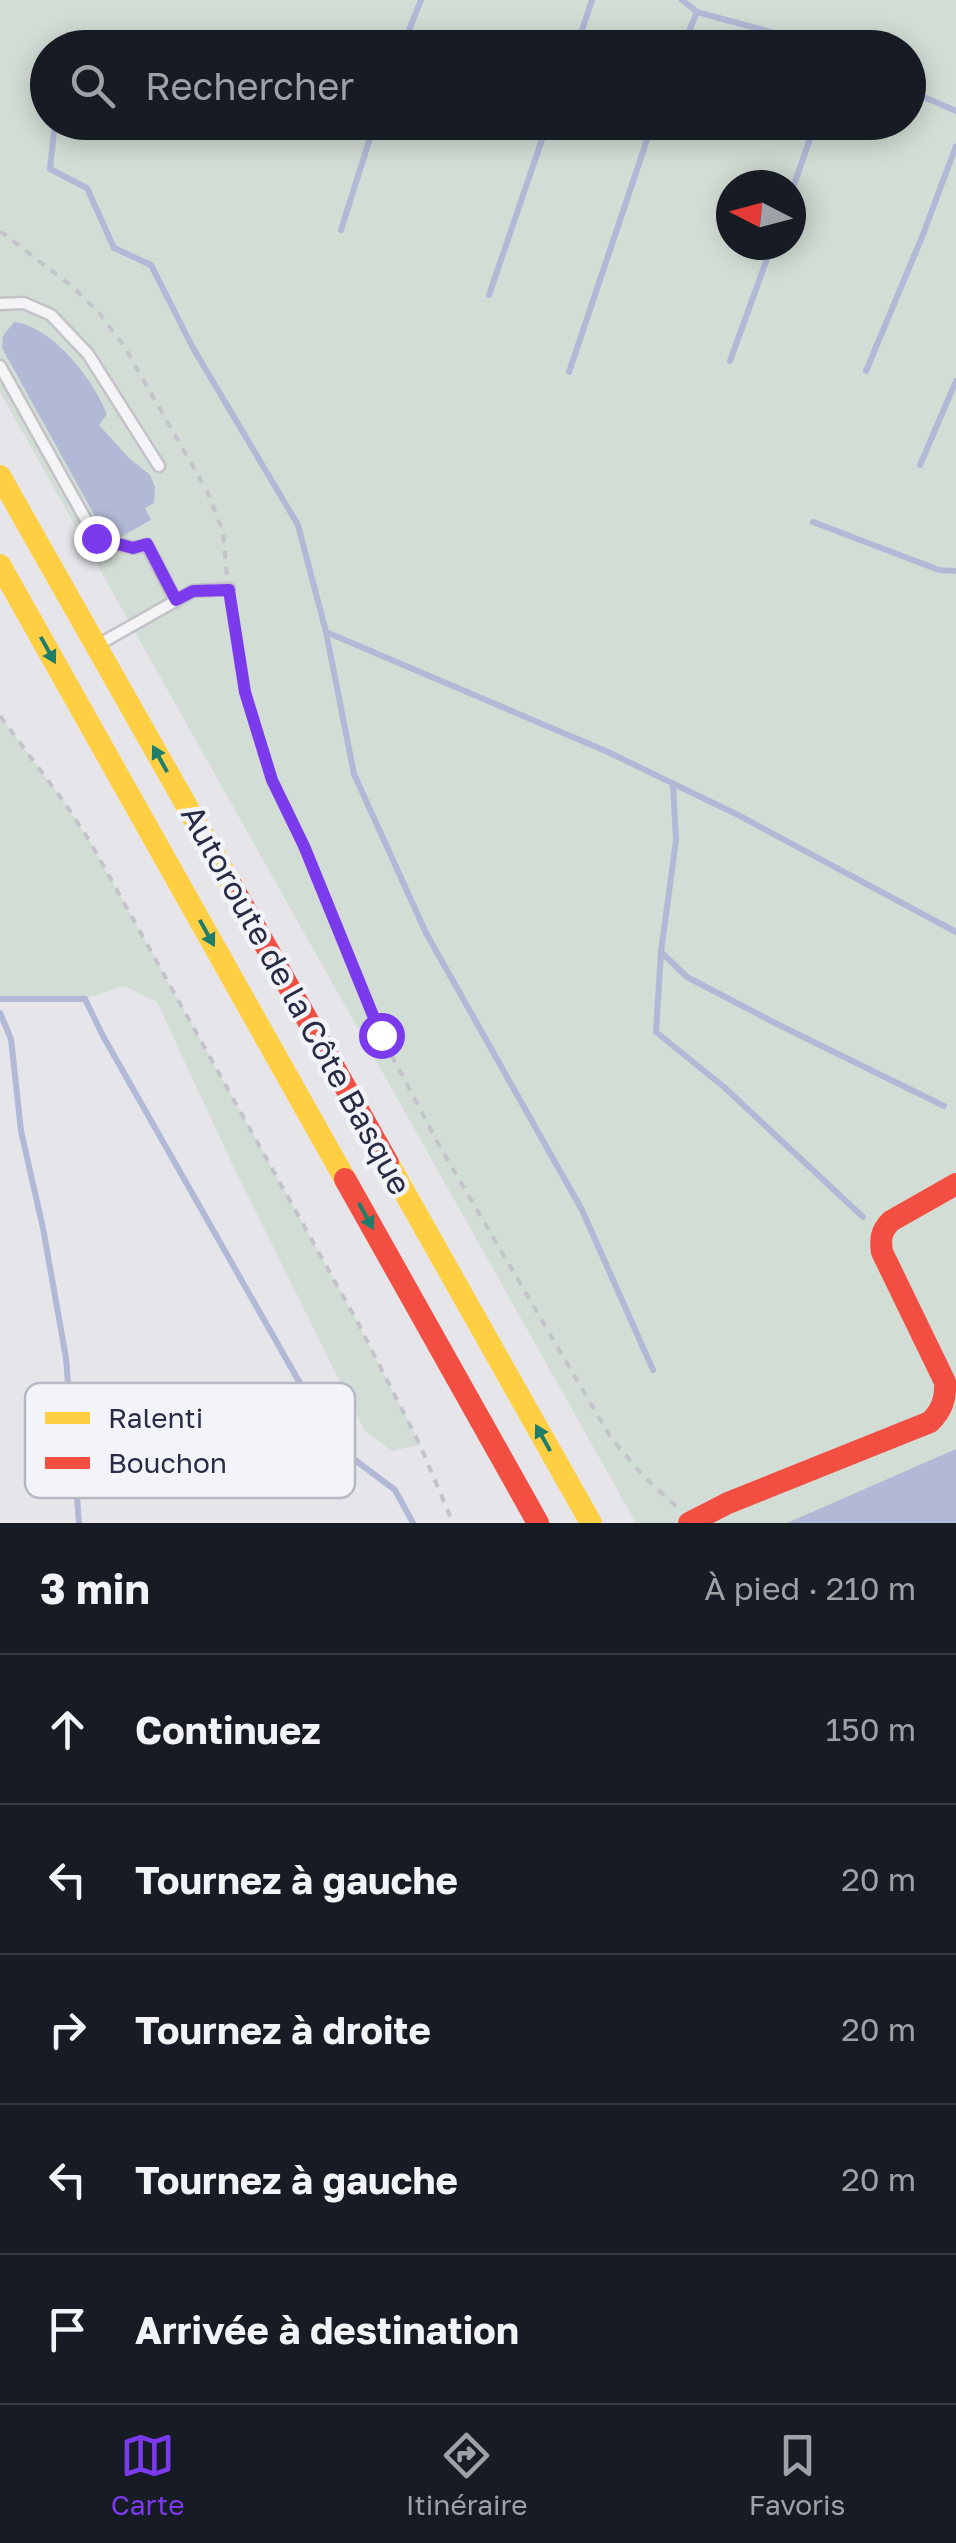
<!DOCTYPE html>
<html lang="fr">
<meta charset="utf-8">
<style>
:root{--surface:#171b24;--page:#242831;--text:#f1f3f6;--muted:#9ea1a6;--line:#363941;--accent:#7c3aed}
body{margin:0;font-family:"Golos Text",sans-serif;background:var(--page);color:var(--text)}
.compass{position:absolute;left:716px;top:170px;width:90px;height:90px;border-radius:50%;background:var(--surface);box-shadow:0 5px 25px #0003;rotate:276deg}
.stop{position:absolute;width:30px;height:30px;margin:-22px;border:8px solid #7c3aed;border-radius:50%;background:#fff}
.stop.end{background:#7c3aed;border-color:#fff;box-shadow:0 2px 10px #0008}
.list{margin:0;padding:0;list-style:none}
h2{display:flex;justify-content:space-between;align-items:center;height:130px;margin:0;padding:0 40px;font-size:42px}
h2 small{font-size:32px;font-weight:400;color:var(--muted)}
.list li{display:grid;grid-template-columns:65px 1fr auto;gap:30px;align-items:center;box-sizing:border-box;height:150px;padding:0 40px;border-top:2px solid var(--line)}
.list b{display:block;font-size:38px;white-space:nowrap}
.list em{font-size:32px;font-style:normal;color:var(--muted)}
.icon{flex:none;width:55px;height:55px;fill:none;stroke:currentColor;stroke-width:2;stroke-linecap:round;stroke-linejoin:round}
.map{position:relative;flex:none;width:956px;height:1523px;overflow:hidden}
.search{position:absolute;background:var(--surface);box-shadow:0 5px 25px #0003;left:30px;right:30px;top:30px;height:110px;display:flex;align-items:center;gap:25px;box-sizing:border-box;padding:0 35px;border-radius:55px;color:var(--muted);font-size:38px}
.sheet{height:880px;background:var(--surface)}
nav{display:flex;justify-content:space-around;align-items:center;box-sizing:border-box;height:140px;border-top:2px solid var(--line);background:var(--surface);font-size:28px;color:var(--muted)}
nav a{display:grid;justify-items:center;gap:5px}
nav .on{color:var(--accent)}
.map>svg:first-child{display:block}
</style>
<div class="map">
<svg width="956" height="1523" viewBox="0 0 956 1523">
<rect width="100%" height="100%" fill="#e5e5ea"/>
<g fill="#d2ddd5" fill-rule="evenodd">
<path d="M0,0H956V1523H636L0,392ZM48,48H908V122H48ZM731,185H791V245H731Z"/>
<polygon points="0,716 64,802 89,840 358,1323 420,1445 392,1451 364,1430 234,1168 157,1002 124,986 85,999 0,999"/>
</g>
<g fill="#b2b9d6">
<path d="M14,322C52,326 94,380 107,414L99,425L129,458L150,475L155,487L154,503L145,508L151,520L119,538L106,536L2,348L3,336Z"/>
<polygon points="956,1449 956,1523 787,1523"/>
</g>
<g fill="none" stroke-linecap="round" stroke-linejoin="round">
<g stroke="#b2b9d6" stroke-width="6">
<polyline points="682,0 697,12 786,36 812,48"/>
<polyline points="402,48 421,0"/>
<polyline points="576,48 592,0"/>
<polyline points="682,48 697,12"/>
<polyline points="908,90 956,111"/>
<polyline points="55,122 50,169 87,188 114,248 151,265 193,348 298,525 326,632 354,774 426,933 582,1210 653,1370"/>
<polyline points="791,193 816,122"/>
<polyline points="341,230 375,122"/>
<polyline points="489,295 548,122"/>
<polyline points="730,361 772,245"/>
<polyline points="866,371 922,237 956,146"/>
<polyline points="569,372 653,122"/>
<polyline points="920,465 956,381"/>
<polyline points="813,522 939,570 956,571"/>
<polyline points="326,632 608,752 738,815 956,932"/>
<polyline points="673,784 676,840 661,952 687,977 775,1023 944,1106"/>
<polyline points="661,952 656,1032 724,1087 863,1217"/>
<polyline points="0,999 85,999 103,1036 335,1445 395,1490 413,1523"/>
<polyline points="0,1013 11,1039 21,1131 43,1228 66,1358 79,1523"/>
</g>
<g stroke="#c2c2c8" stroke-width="15">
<g id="lane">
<polyline points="0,304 24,303 51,315 88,354 159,466"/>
<polyline points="0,366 96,538 133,548 147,545 176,601"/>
<polyline points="103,642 193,591 229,589"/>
</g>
</g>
<g stroke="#c3c4ca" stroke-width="4" stroke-dasharray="8 8" stroke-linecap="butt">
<polyline points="0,231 74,288 100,314 124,346 207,491 223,532 227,576"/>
<polyline points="231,605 245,692 273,779 304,846 349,962 381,1035 440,1147 611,1438 644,1477 676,1506"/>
<polyline points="0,716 64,802 89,840 358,1323 420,1445 453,1523"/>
</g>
<use href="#lane" stroke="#f4f4f7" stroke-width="10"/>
<g stroke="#ffcf43" stroke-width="22">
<polyline points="0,476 232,886"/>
<polyline points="0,565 345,1179"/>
<polyline points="388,1163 591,1523"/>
</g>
<g stroke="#f24e42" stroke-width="22">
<polyline points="232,886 388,1163"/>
<polyline points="345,1179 538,1523"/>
<path d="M689,1523L728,1503L930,1422C942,1410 946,1399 945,1382L882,1252C880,1239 881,1231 891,1221L956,1184"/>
</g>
</g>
<defs><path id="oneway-solid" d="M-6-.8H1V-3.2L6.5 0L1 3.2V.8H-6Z" transform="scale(2.5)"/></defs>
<g fill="#207d6a">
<use href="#oneway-solid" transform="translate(48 650) rotate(61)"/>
<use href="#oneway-solid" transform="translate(160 759) rotate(-119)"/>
<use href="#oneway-solid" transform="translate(207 933) rotate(61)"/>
<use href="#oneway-solid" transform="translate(366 1216) rotate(61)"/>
<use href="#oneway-solid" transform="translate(543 1438) rotate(-119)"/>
</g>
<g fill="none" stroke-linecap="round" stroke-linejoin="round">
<polyline stroke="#7c3aed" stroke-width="12" points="96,538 133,548 147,544 176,600 193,591 229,590 245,692 272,780 304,846 381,1035"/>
</g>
<g text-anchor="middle" stroke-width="9" stroke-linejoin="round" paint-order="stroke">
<g font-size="32" fill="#292c45" stroke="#f3f4f9">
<text transform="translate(296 1000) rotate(61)" y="11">Autoroute de la Côte Basque</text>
</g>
</g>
<rect x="25" y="1383" width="330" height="115" rx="15" fill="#f3f4f9" stroke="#b6b8c3" stroke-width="2.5"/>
<rect x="45" y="1412" width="45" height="12" fill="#ffcf43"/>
<rect x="45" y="1457" width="45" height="12" fill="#f24e42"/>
<g font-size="28" fill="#292c45">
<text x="108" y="1428">Ralenti</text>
<text x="108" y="1473">Bouchon</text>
</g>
</svg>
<svg class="compass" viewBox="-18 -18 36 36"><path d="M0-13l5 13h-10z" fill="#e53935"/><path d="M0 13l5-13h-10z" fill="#9ea1a6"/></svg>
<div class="stop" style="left:381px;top:1035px"></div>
<div class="stop end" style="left:96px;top:538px"></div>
<div class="search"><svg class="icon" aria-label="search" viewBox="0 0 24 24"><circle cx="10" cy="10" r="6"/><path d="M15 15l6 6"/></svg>Rechercher</div>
</div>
<section class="sheet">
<h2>3 min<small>À pied · 210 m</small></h2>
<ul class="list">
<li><svg class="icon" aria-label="ahead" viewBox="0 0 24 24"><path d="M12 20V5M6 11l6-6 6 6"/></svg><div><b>Continuez</b></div><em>150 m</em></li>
<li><svg class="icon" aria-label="left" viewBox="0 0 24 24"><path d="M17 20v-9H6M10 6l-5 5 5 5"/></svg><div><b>Tournez à gauche</b></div><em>20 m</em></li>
<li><svg class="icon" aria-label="right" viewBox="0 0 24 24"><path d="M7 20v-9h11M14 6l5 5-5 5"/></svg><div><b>Tournez à droite</b></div><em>20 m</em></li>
<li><svg class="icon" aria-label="left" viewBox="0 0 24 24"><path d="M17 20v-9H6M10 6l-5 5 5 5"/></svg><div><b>Tournez à gauche</b></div><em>20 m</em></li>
<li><svg class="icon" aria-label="arrive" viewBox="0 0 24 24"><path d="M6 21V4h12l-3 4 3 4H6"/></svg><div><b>Arrivée à destination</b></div></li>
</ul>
</section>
<nav>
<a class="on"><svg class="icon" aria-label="map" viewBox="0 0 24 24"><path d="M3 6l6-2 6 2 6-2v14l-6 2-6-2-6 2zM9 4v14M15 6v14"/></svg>Carte</a>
<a><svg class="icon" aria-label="directions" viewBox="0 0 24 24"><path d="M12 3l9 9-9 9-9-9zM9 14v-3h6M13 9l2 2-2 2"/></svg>Itinéraire</a>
<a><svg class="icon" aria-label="saved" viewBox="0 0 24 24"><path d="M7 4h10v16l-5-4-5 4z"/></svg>Favoris</a>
</nav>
